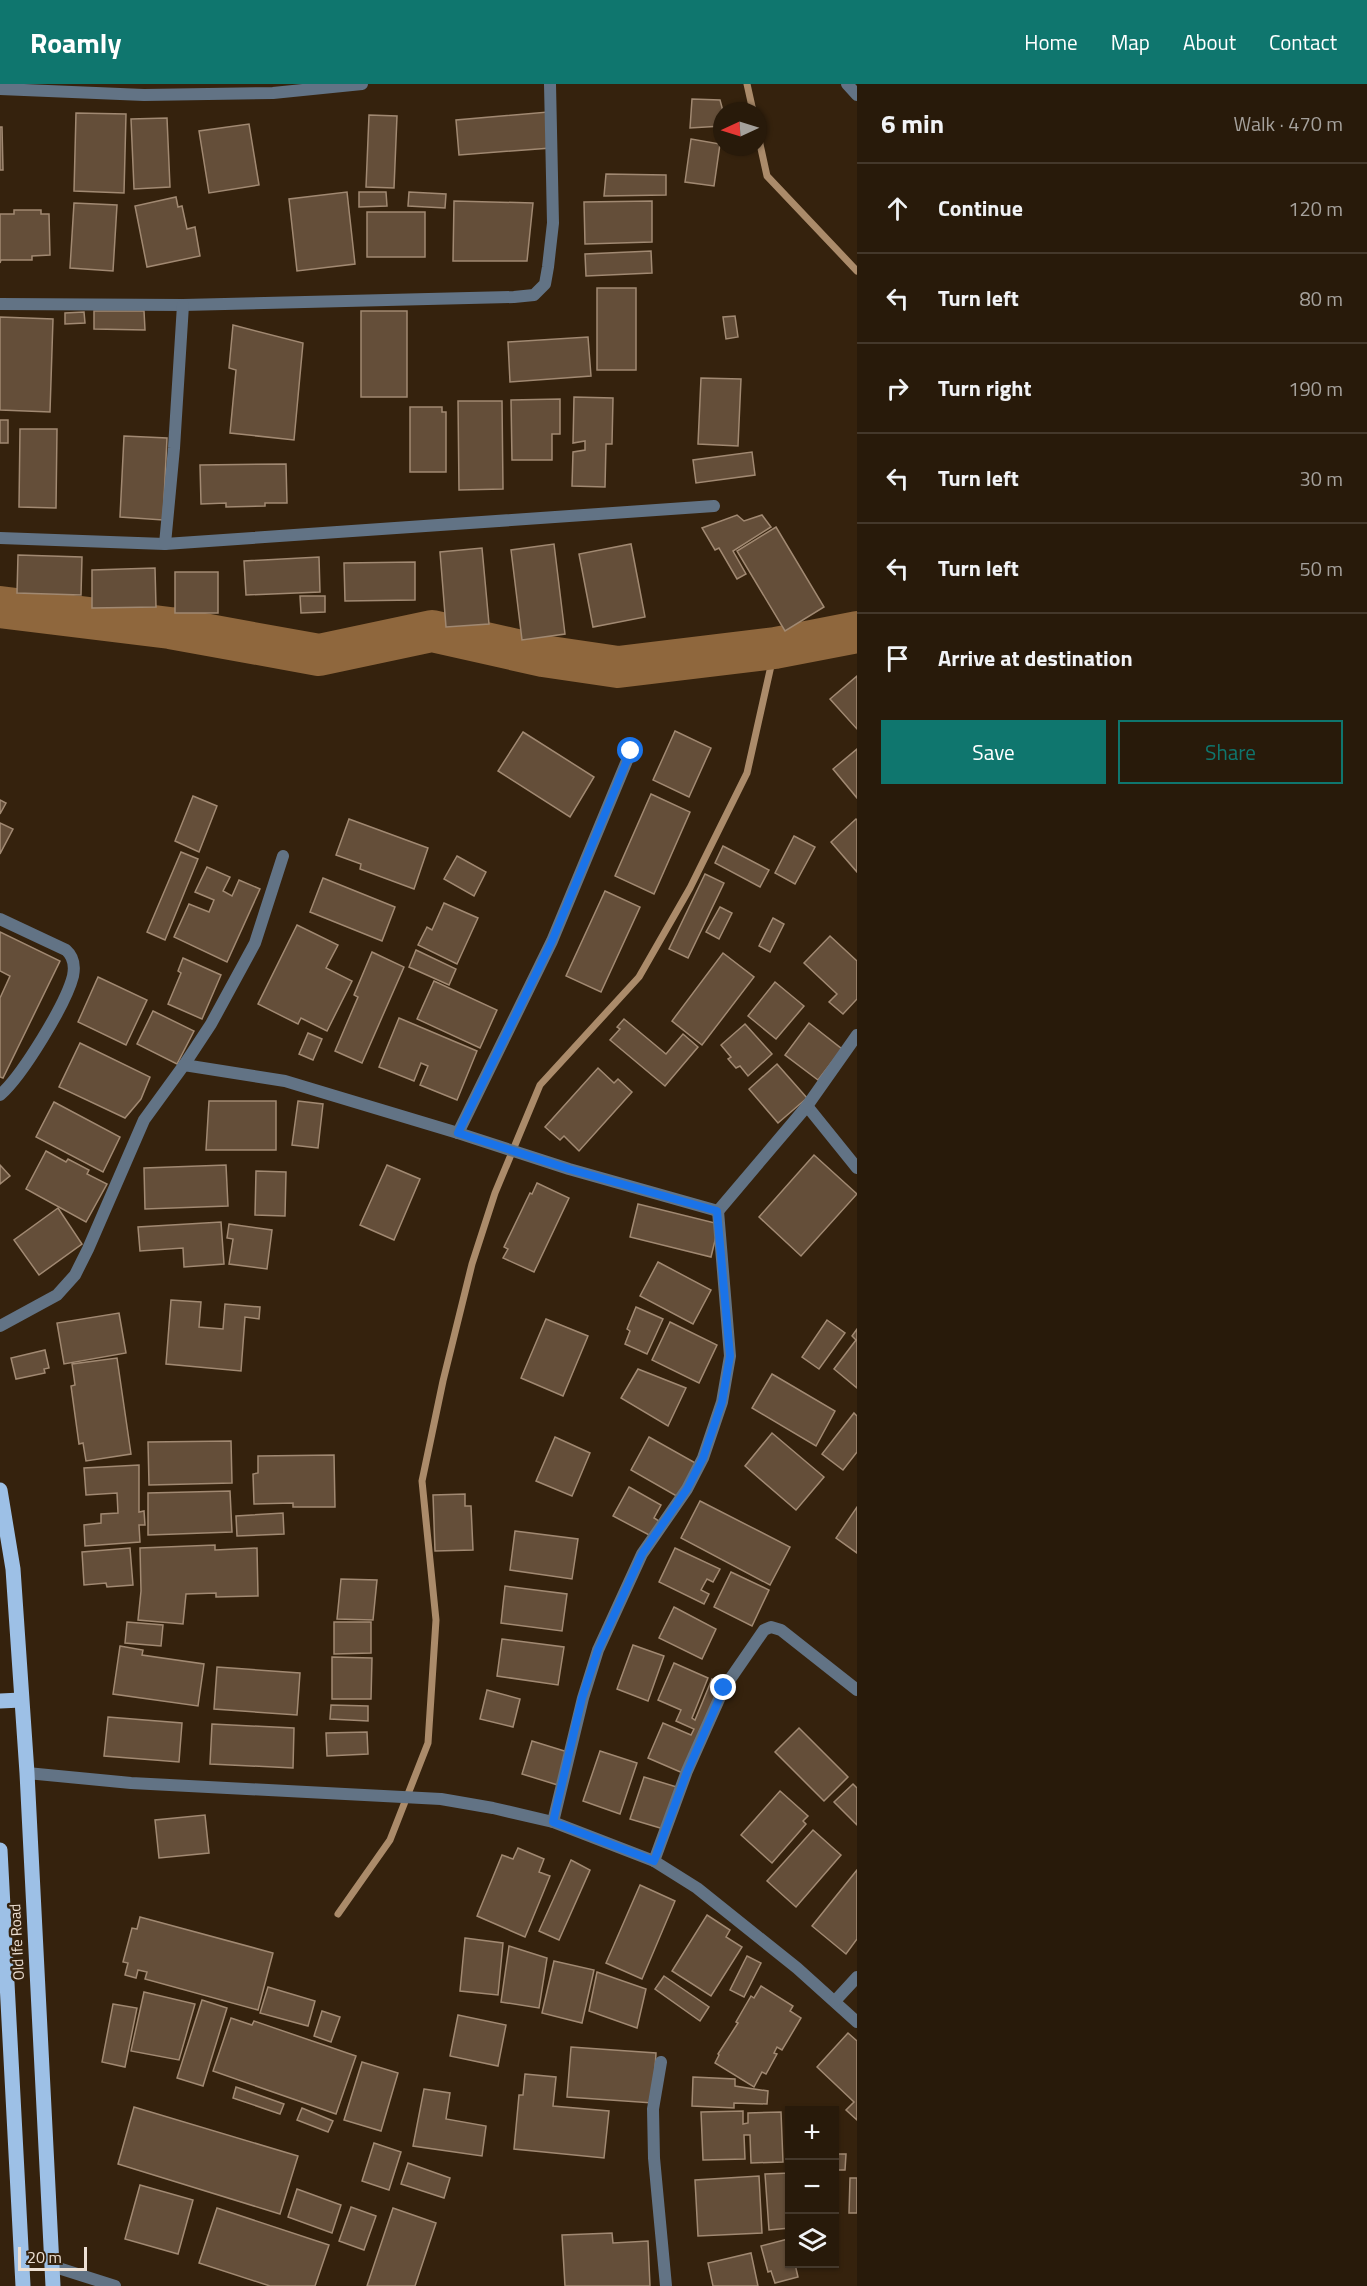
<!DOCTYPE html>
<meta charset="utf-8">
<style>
:root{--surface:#281a0a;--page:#302313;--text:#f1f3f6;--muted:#a5a19c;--line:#44382b;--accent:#0f766e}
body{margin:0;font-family:"Titillium Web",sans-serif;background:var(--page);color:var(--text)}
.controls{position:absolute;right:18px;bottom:18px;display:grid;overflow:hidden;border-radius:0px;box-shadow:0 2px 4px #0004}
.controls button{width:54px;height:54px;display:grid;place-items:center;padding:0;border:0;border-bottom:2px solid var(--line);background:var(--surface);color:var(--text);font:30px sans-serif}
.compass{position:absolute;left:713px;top:18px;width:54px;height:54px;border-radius:50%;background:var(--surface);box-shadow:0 2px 4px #0004;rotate:266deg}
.scale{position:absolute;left:18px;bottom:15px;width:69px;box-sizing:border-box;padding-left:6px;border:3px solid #ede0d4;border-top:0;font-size:16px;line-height:21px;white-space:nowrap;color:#ede0d4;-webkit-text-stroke:4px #35220d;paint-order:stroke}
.stop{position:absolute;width:18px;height:18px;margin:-14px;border:4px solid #1a73e8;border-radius:50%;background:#fff}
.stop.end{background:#1a73e8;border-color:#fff;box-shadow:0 2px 6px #0008}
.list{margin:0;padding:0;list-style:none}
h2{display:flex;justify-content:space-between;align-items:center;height:78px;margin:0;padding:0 24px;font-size:26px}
h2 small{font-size:20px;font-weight:400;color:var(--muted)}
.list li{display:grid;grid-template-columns:39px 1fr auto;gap:18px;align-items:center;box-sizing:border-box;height:90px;padding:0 24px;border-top:2px solid var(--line)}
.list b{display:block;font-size:22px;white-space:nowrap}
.list em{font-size:20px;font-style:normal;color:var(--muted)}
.actions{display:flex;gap:12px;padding:18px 24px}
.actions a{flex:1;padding:14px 0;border:2px solid var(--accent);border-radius:0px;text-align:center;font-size:21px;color:var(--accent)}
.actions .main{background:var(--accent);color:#fff}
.icon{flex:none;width:33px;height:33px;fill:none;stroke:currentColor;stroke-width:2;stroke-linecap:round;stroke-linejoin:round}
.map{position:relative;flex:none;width:857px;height:2202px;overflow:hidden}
header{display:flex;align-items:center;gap:36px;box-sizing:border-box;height:84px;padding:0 30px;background:var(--accent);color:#fff}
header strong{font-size:28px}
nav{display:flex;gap:33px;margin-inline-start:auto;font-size:21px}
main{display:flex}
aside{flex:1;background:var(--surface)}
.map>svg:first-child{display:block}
</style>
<header>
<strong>Roamly</strong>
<nav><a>Home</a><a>Map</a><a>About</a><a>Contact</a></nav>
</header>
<main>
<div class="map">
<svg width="857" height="2202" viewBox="0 0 857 2202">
<rect width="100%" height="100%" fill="#35220d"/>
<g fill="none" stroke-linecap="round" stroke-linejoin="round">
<g stroke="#ab8b6a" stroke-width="7">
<polyline points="747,0 753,27"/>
<polyline points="758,51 767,92 857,187"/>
<polyline points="338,1830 390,1756 428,1659 436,1536 422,1397 443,1297 472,1180 495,1109 540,1001 639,893 690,804 747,689 775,564"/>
</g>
<polyline stroke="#8f673d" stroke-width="42" points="0,523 170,544 319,571 432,547 543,572 618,583 775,564 857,548"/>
</g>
<g fill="#644e39" stroke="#a18972" stroke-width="1.5">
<polygon points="692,15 720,16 723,27 722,42 690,44"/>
<polygon points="548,28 551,64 459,71 456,36"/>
<polygon points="76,29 126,30 124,109 74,107"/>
<polygon points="369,31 397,32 394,104 366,103"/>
<polygon points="167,34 170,103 134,105 131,35"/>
<polygon points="249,40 259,101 209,109 199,47"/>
<polygon points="0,43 2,43 3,86 0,86"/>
<polygon points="691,55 720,60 714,102 685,98"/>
<polygon points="606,90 666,91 666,111 604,112"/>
<polygon points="347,108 355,180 297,187 289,115"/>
<polygon points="359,108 386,108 387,122 359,123"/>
<polygon points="409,108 446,110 445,124 408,122"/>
<polygon points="176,113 178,123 182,122 187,145 195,143 200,172 147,183 135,122"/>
<polygon points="454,117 533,119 527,177 453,177"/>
<polygon points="652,117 652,158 585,160 584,118"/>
<polygon points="74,119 117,121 113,187 70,184"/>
<polygon points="14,126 41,126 41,130 49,130 50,171 32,172 32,176 1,176 0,179 0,130 14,130"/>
<rect x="367" y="128" width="58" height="45"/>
<polygon points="651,167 652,189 586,192 585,170"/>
<rect x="597" y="204" width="39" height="82"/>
<polygon points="94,227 144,227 145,246 94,245"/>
<rect x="361" y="227" width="46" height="86"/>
<polygon points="84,228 85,239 65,240 65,229"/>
<polygon points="735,232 738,253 726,255 723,233"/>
<polygon points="0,233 53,235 50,328 0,326"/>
<polygon points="233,241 303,259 294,356 230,349 236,286 229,284"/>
<polygon points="588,253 591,292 510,298 508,258"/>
<polygon points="701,294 741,295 738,362 698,360"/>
<polygon points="574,313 613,314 612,360 606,360 605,403 572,402 573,368 585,366 585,357 573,359"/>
<polygon points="560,315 560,350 552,350 552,376 512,376 511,316"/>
<polygon points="458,317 502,317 503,405 459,406"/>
<polygon points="410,323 442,323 442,328 446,328 446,388 410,388"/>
<rect x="0" y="336" width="8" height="23"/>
<polygon points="20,345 57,345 56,424 19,423"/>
<polygon points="124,352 167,354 163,436 120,433"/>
<polygon points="752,368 755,391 696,399 693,376"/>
<polygon points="286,380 287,419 265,419 265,422 226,423 226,419 201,420 200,381"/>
<polygon points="737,431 744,437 762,431 771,443 733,467 746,490 737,495 719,464 715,466 702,444"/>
<polygon points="776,443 824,523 785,547 737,467"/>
<polygon points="554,460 565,550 522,556 511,466"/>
<polygon points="631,460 645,533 593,543 579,470"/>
<polygon points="482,464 489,540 446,543 440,468"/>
<polygon points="18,471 82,473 81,511 17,509"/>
<polygon points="319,473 320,508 246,511 244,477"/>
<polygon points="415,478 415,516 345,517 344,479"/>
<polygon points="155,484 156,523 92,524 92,486"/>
<rect x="175" y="488" width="43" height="41"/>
<polygon points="300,512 325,512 325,528 301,529"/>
<polygon points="857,592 857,645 830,615"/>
<polygon points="675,647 711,664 689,713 653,696"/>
<polygon points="523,648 594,693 570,733 498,687"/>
<polygon points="857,665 857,714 833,685"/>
<polygon points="651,710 690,728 654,810 615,792"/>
<polygon points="193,712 217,722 199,768 175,757"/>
<polygon points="0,716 6,719 0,730"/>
<polygon points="349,735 428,764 414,805 360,785 361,780 336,771"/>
<polygon points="856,735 857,736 857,788 831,758"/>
<polygon points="0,739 13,745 0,770"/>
<polygon points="794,752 815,763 795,800 775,789"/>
<polygon points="723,762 769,786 760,803 715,779"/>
<polygon points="181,768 198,775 165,856 147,848"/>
<polygon points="457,772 486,788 474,812 444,795"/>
<polygon points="207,783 230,793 223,807 232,812 239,796 260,805 227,878 174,853 189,820 209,828 214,816 195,808"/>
<polygon points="705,790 724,799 688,874 669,865"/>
<polygon points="323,794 395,823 382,857 310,828"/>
<polygon points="605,807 640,823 601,908 566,892"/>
<polygon points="444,819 478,834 457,880 418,861 427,843 432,846"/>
<polygon points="720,823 732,829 719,855 706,848"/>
<polygon points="773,834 784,840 770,868 759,862"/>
<polygon points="297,841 338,861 326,884 352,897 327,947 301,934 298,940 258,920"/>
<polygon points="0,848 60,877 3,994 0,993 0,914 10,892 0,887"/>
<polygon points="830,852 857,877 857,915 843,930 829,918 837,910 804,879"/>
<polygon points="416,866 456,885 449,901 409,883"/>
<polygon points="372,868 404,883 362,979 335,967 358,913 354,911"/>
<polygon points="723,869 754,893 702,961 672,937"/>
<polygon points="183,874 221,891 202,935 168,920 181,889 178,887"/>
<polygon points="98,893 147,916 126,961 78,938"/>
<polygon points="434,897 497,926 480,964 417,935"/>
<polygon points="775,898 804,922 776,955 748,932"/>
<polygon points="153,927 194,947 177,980 137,960"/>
<polygon points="399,934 477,967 457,1016 420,1001 428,982 421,979 414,997 379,983"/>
<polygon points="624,935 666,970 683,950 698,963 665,1002 610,956 620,945 617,943"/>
<polygon points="809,939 842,965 818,996 785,971"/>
<polygon points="745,940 772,970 748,992 740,982 736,984 728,975 731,973 721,961"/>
<polygon points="308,949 322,955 313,976 299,970"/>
<polygon points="80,959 150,993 141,1015 125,1034 59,1003"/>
<polygon points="777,980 807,1014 778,1039 749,1005"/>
<polygon points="598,984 614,999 618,995 632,1008 579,1067 564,1052 560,1056 545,1043"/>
<polygon points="209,1017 276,1017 276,1066 206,1066"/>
<polygon points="298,1017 323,1020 318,1064 292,1061"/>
<polygon points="54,1018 120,1053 103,1088 36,1053"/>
<polygon points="46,1067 66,1078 68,1075 89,1086 87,1090 107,1100 86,1138 26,1105"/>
<polygon points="814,1071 857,1110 801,1172 759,1133"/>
<polygon points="0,1081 10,1092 0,1100"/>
<polygon points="226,1081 228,1122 145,1125 144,1084"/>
<polygon points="387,1081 420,1095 394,1156 360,1141"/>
<polygon points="256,1087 286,1088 285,1132 255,1131"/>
<polygon points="537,1099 569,1114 534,1188 503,1174 508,1165 504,1163 530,1109 532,1110"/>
<polygon points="638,1120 719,1140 711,1173 630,1153"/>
<polygon points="58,1124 82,1160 39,1191 14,1156"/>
<polygon points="221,1138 224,1180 184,1183 183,1164 140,1167 138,1143"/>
<polygon points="229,1140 272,1146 267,1185 229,1180 233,1155 227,1154"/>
<polygon points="658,1178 711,1206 693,1240 640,1212"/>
<polygon points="171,1216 201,1218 199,1243 223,1245 225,1220 260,1223 259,1235 245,1233 241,1287 166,1280"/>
<polygon points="636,1223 663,1235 647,1270 625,1260 630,1247 627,1245"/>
<polygon points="119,1229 126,1269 64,1280 57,1239"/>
<polygon points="546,1235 588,1252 563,1312 521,1294"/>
<polygon points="827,1236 845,1249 819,1285 802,1273"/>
<polygon points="670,1238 717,1261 699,1299 652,1276"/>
<polygon points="857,1245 857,1304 834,1285 856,1256 852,1252"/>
<polygon points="45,1266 49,1284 44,1285 45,1289 16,1295 11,1274"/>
<polygon points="117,1274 131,1370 86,1377 83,1359 79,1360 71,1302 75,1301 72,1280"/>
<polygon points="638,1285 686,1304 668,1342 621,1314"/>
<polygon points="772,1290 835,1327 816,1362 752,1324"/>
<polygon points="854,1329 857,1332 857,1368 843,1386 822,1370"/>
<polygon points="772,1349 824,1393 796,1426 745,1382"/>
<polygon points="555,1353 590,1369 572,1412 536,1397"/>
<polygon points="649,1353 699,1381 680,1414 631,1386"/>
<polygon points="231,1357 232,1399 149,1401 148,1358"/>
<polygon points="334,1371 335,1423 293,1423 293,1419 254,1420 253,1390 258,1389 258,1372"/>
<polygon points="139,1381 139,1428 144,1427 145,1441 139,1441 140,1458 85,1462 84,1441 101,1439 101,1430 118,1429 117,1409 86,1411 84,1384"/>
<polygon points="629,1403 661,1421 654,1434 659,1437 651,1452 613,1432"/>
<polygon points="230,1407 232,1448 148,1451 148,1409"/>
<polygon points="465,1410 465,1422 471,1422 473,1466 435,1467 433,1411"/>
<polygon points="700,1417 790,1463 770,1501 681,1454"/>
<polygon points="857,1423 857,1469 836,1454"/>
<polygon points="283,1429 284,1450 237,1452 236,1432"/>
<polygon points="515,1447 578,1455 572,1495 510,1486"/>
<polygon points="215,1461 215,1466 257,1464 258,1512 216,1513 216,1509 186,1510 183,1540 138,1536 141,1507 140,1464"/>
<polygon points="130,1464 133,1501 107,1503 106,1499 84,1501 82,1468"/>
<polygon points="675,1464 720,1485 713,1498 707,1495 701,1506 709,1510 704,1520 659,1498"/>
<polygon points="731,1488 769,1506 752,1542 714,1523"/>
<polygon points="341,1495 377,1496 373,1536 337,1535"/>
<polygon points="505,1502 567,1510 562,1547 501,1539"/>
<polygon points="674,1523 716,1545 702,1575 659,1554"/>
<polygon points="127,1538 163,1541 161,1562 125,1559"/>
<polygon points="334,1538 371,1538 371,1569 334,1570"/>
<polygon points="502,1555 564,1563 558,1601 497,1592"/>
<polygon points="633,1561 664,1572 648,1617 617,1605"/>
<polygon points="120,1562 143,1566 142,1571 204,1580 198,1622 113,1610"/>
<polygon points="332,1573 372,1574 371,1615 332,1615"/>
<polygon points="674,1579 708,1594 692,1634 695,1636 712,1595 723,1600 685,1690 648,1674 663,1639 691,1651 694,1645 676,1637 681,1626 658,1616"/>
<polygon points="217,1583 300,1589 297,1631 214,1625"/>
<polygon points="487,1606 520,1615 513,1643 480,1635"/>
<polygon points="331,1621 368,1622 368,1637 330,1635"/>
<polygon points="108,1633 182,1639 179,1678 104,1672"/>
<polygon points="212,1640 294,1644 293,1684 210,1680"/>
<polygon points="799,1644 848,1693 824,1717 775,1668"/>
<polygon points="367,1648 368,1670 327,1672 326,1649"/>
<polygon points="532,1657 571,1669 561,1702 522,1690"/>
<polygon points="600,1667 637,1679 620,1730 583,1717"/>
<polygon points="644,1693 680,1704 667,1746 630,1735"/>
<polygon points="853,1700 857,1704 857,1741 834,1718"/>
<polygon points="780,1707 808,1732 803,1737 806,1740 772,1779 741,1751"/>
<polygon points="205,1731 209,1769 159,1774 155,1736"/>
<polygon points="813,1746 841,1771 796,1823 767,1797"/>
<polygon points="518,1764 544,1775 539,1788 550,1792 525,1853 477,1832 502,1771 513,1775"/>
<polygon points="571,1776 590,1786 559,1856 539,1847"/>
<polygon points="857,1786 857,1855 846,1870 812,1842"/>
<polygon points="640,1801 675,1817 642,1895 606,1879"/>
<polygon points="707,1831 730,1846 726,1853 742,1863 711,1912 672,1887"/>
<polygon points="140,1833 273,1869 258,1926 145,1895 147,1888 138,1886 136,1894 125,1891 128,1879 123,1878 132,1844 137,1845"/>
<polygon points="465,1854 503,1859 498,1911 460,1907"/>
<polygon points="509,1862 547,1874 539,1924 501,1918"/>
<polygon points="747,1872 761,1879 744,1913 730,1906"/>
<polygon points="554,1877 594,1886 582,1939 542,1929"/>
<polygon points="597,1888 646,1905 637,1944 589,1927"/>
<polygon points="664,1892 709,1923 700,1937 655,1905"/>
<polygon points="761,1902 793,1922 790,1927 801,1934 782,1966 777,1963 774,1969 777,1970 766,1990 762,1988 754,2003 715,1979 719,1971 718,1970 738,1939 736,1938 751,1912 754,1914"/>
<polygon points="268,1903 315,1917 308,1942 260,1929"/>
<polygon points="144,1908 195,1920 179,1976 131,1967"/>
<polygon points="202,1916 227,1924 203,2002 177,1994"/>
<polygon points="113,1920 137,1924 125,1983 102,1978"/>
<polygon points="322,1927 340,1933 331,1958 314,1952"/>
<polygon points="458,1931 506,1941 498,1982 450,1972"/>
<polygon points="231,1934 252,1941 254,1937 356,1972 336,2030 213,1987"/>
<polygon points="848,1949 857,1957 857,2036 846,2026 854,2018 817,1983"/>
<polygon points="571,1963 656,1969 653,2019 567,2013"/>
<polygon points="362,1978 398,1989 381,2047 344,2036"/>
<polygon points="525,1990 556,1993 553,2022 609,2027 604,2074 514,2065 519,2011 523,2011"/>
<polygon points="693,1993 735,1995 735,2002 768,2007 767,2020 734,2019 734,2024 692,2022"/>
<polygon points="236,2003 284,2020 280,2030 233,2014"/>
<polygon points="424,2005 450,2009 446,2035 486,2042 482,2072 413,2062"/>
<polygon points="134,2023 298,2072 280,2130 118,2080"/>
<polygon points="302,2024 333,2037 328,2048 297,2036"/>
<polygon points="743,2027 743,2040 748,2039 748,2029 781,2028 783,2078 751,2079 750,2051 744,2051 745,2075 703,2076 701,2028"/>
<polygon points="374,2059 401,2068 389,2106 362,2097"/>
<polygon points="834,2070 846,2070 845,2086 834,2086"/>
<polygon points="408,2079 450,2094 444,2114 401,2100"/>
<polygon points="790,2089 790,2144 769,2146 765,2090"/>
<polygon points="759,2092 762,2149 698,2152 695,2096"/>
<polygon points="850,2094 857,2094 857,2129 849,2129"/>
<polygon points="140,2101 193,2116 178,2170 125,2155"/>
<polygon points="297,2105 341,2121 332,2149 288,2133"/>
<polygon points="351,2123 376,2132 364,2166 339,2157"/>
<polygon points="217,2124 329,2161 315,2202 270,2202 199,2179"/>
<polygon points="393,2124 436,2139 415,2202 367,2202"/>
<polygon points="612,2149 613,2159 648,2157 650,2202 565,2202 562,2151"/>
<polygon points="788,2155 790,2180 795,2180 798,2193 775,2199 771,2187 768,2188 761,2162"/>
<polygon points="751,2169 758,2202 713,2202 708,2179"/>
</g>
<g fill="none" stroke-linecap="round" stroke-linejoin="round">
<g stroke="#627385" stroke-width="12">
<polyline points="847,0 857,11"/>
<polyline points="0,5 144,11 273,9 362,0"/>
<polyline points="0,220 183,221 514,213 534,211 545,200 548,183 553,139 550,0"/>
<polyline points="0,454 165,460 714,422"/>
<polyline points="165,460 174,364 183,221"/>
<path d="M0,835L66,866C74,873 75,882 73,892C66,920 22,992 0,1011"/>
<polyline points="184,981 211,940 255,859 283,772"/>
<polyline points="807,1022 857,1084"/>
<polyline points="458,1049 552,857 631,667"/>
<polyline points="0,1242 57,1211 75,1191 88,1165 144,1036 184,981 285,997 458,1049 569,1085 718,1127 807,1022 857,951"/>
<polyline points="27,1689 131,1699 441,1715 493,1724 553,1738 654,1777 697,1804 797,1884 857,1938"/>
<polyline points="553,1738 583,1614 598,1566 642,1470 687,1405 703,1374 722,1318 730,1272 718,1127"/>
<polyline points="654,1777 687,1687 724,1604 764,1546 771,1543 781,1546 857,1606"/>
<polyline points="835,1917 857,1893"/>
<polyline points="661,1978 653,2025 654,2074 666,2202"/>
<polyline points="52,2182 115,2202"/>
</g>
<g stroke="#9dc0e6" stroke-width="15">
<polyline points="0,1406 13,1485 27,1689 53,2202"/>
<polyline points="0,1617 21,1616"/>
<polyline points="0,1766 23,2202"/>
</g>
</g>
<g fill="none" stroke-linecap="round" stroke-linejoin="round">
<polyline stroke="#1a73e8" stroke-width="8" points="631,667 552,857 458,1049 569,1085 717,1127 730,1272 722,1318 703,1374 687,1405 642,1470 598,1566 582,1614 553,1738 654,1777 687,1688 724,1604"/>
</g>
<g text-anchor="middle" stroke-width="5" stroke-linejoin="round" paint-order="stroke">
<g font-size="15" fill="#ede0d4" stroke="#35220d">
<text transform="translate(17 1858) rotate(-93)" y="5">Old Ife Road</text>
</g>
</g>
</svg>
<div class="controls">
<button>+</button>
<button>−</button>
<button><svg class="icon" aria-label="layers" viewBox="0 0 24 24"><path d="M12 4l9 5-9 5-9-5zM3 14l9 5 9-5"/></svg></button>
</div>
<svg class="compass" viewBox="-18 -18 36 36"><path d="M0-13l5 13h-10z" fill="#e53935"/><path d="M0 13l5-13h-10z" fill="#a5a19c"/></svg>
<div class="scale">20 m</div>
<div class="stop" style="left:631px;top:667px"></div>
<div class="stop end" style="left:724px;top:1604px"></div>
</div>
<aside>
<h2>6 min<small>Walk · 470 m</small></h2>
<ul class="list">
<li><svg class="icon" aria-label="ahead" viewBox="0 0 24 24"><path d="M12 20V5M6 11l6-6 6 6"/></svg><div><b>Continue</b></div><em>120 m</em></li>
<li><svg class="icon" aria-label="left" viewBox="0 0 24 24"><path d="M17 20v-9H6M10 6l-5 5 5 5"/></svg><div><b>Turn left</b></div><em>80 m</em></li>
<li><svg class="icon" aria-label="right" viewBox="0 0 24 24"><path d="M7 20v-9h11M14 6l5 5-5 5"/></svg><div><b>Turn right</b></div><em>190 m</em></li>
<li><svg class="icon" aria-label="left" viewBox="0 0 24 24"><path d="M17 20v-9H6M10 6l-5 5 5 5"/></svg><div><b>Turn left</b></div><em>30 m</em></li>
<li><svg class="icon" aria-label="left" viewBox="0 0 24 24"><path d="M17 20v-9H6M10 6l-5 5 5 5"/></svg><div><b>Turn left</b></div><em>50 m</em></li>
<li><svg class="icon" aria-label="arrive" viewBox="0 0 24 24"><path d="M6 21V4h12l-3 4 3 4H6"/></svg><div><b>Arrive at destination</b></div></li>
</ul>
<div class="actions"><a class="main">Save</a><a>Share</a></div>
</aside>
</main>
